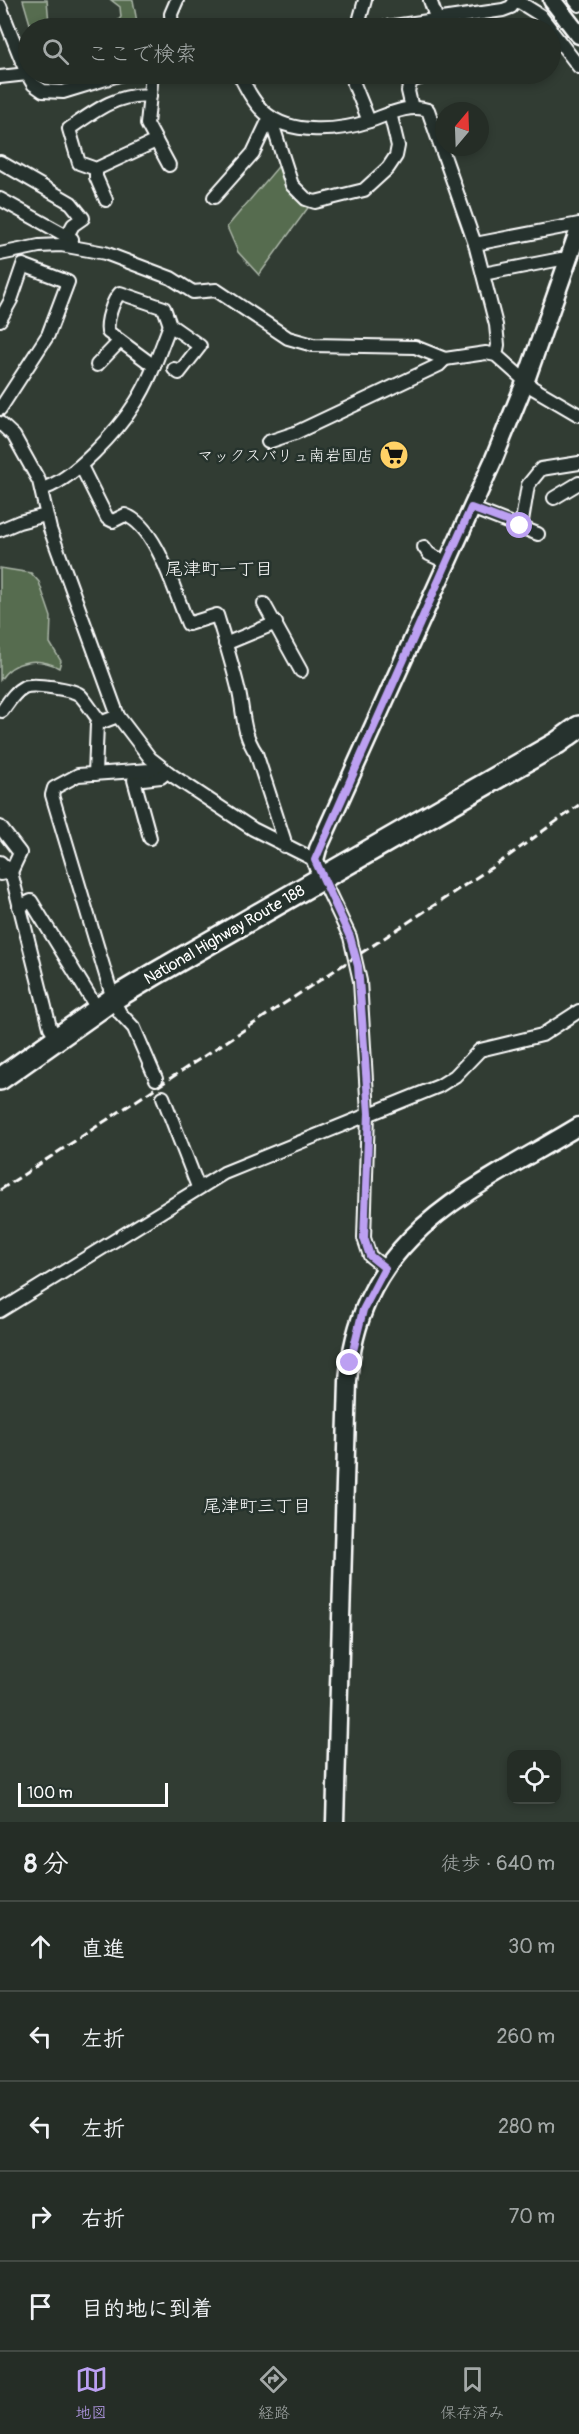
<!DOCTYPE html>
<html lang="ja">
<meta charset="utf-8">
<style>
:root{--surface:#252d26;--page:#2d352e;--text:#f1f3f6;--muted:#a3a8a7;--line:#424943;--accent:#bca0f2}
body{margin:0;font-family:Pangolin,"Klee One",sans-serif;background:var(--page);color:var(--text)}
.controls{position:absolute;right:18px;bottom:18px;display:grid;overflow:hidden;border-radius:12px;box-shadow:0 3px 9px #0003}
.controls button{width:54px;height:54px;display:grid;place-items:center;padding:0;border:0;border-bottom:2px solid var(--line);background:var(--surface);color:var(--text);font:30px sans-serif}
.compass{position:absolute;left:435px;top:102px;width:54px;height:54px;border-radius:50%;background:var(--surface);box-shadow:0 3px 9px #0003;rotate:19deg}
.scale{position:absolute;left:18px;bottom:15px;width:150px;box-sizing:border-box;padding-left:6px;border:3px solid #fff;border-top:0;font-size:16px;line-height:21px;white-space:nowrap;color:#fff;-webkit-text-stroke:4px #26332d;paint-order:stroke}
.stop{position:absolute;width:18px;height:18px;margin:-14px;border:4px solid #bca0f2;border-radius:50%;background:#fff}
.stop.end{background:#bca0f2;border-color:#fff;box-shadow:0 2px 6px #0008}
.list{margin:0;padding:0;list-style:none}
h2{display:flex;justify-content:space-between;align-items:center;height:78px;margin:0;padding:0 24px;font-size:26px}
h2 small{font-size:20px;font-weight:400;color:var(--muted)}
.list li{display:grid;grid-template-columns:39px 1fr auto;gap:18px;align-items:center;box-sizing:border-box;height:90px;padding:0 24px;border-top:2px solid var(--line)}
.list b{display:block;font-size:22px;white-space:nowrap}
.list em{font-size:20px;font-style:normal;color:var(--muted)}
.icon{flex:none;width:33px;height:33px;fill:none;stroke:currentColor;stroke-width:2;stroke-linecap:round;stroke-linejoin:round}
.map{position:relative;flex:none;width:579px;height:1822px;overflow:hidden}
.search{position:absolute;background:var(--surface);box-shadow:0 3px 9px #0003;left:18px;right:18px;top:18px;height:66px;display:flex;align-items:center;gap:15px;box-sizing:border-box;padding:0 21px;border-radius:33px;color:var(--muted);font-size:22px}
.sheet{height:528px;background:var(--surface)}
nav{display:flex;justify-content:space-around;align-items:center;box-sizing:border-box;height:84px;border-top:2px solid var(--line);background:var(--surface);font-size:16px;color:var(--muted)}
nav a{display:grid;justify-items:center;gap:3px}
nav .on{color:var(--accent)}
.map>svg:first-child{display:block}
</style>
<div class="map">
<svg width="579" height="1822" viewBox="0 0 579 1822">
<rect width="100%" height="100%" fill="#313c33"/>
<filter id="ink" filterUnits="userSpaceOnUse"><feTurbulence type="fractalNoise" baseFrequency=".0167" numOctaves="2"/><feDisplacementMap in="SourceGraphic" scale="12" xChannelSelector="R" yChannelSelector="G"/><feConvolveMatrix kernelMatrix="1 2 1 2 8 2 1 2 1" color-interpolation-filters="sRGB"/></filter>
<g filter="url(#ink)">
<g fill="#576c50" stroke="#abb6a8" stroke-width="1.5">
<polygon points="23,0 47,0 49,23 44,28 30,24"/>
<polygon points="111,0 133,0 137,22 132,28 112,28 121,17 120,7"/>
<path d="M282,162C287,182 290,195 310,205L259,275L238,252L227,227Z"/>
<path d="M0,568L31,573L39,582L51,617L50,643L61,661L59,668C39,657 14,659 0,680Z"/>
</g>
<g fill="none" stroke-linecap="round" stroke-linejoin="round">
<g stroke="#fff" stroke-width="16">
<g id="street">
<polyline points="430,0 437,20"/>
<polyline points="516,0 540,15 550,28"/>
<polyline points="575,0 579,5"/>
<polyline points="0,6 27,74 33,84 43,91 63,92 122,74"/>
<polyline points="172,28 171,14 177,0"/>
<polyline points="363,28 360,18 365,0"/>
<polyline points="380,28 503,10 511,7 516,0"/>
<polyline points="550,29 579,67"/>
<polyline points="152,74 147,124 169,165"/>
<path d="M239,74C245,86 253,102 264,112C290,136 340,131 370,121C387,115 410,103 428,110L475,244L496,325L498,345L496,355"/>
<polyline points="350,74 369,121"/>
<polyline points="0,77 27,74"/>
<path d="M150,96C119,92 93,112 69,129L79,163L96,169L156,141"/>
<polyline points="412,108 408,91 411,81 432,74"/>
<polyline points="0,162 71,203 83,218 73,225 67,236"/>
<polyline points="96,169 96,177 106,200"/>
<polyline points="214,197 253,153 270,117 292,185 306,199 315,202 364,190 388,168 396,156 398,146 390,113"/>
<polyline points="0,199 72,239"/>
<polyline points="475,244 579,224"/>
<polyline points="0,254 39,246 61,245 105,253 171,278 193,292 216,290 288,338 313,345 415,347 445,359 486,353 496,355 533,388 579,415"/>
<polyline points="483,274 561,259 568,261"/>
<polyline points="0,320 11,300 23,265 68,282 48,335 0,409"/>
<polyline points="97,365 120,341"/>
<path d="M154,366L108,332C106,321 113,300 120,293L164,308L170,325"/>
<polyline points="0,423 14,436 39,481 50,529 118,716 150,758 173,776 253,829 315,860"/>
<polyline points="268,442 295,433 439,365 445,359"/>
<path d="M81,466L107,518L113,521L125,515C157,526 175,594 188,624L217,615C225,641 233,666 239,692C244,714 242,732 256,753L284,839V846"/>
<path d="M41,489C72,482 119,429 136,402C151,379 160,350 170,325L200,346L179,373L174,369"/>
<polyline points="554,498 579,483"/>
<polyline points="471,508 538,534"/>
<polyline points="521,527 528,485 541,469 579,463"/>
<polyline points="0,530 19,522 46,515"/>
<polyline points="424,547 429,554 446,562"/>
<polyline points="264,604 301,671"/>
<polyline points="225,644 276,623"/>
<path d="M2,711C8,703 14,692 24,687C33,683 72,689 80,695C87,702 93,713 100,721"/>
<polyline points="95,774 97,724 118,716"/>
<polyline points="0,827 20,853 11,872 0,874"/>
<polyline points="150,838 134,780 161,777 167,772"/>
<polyline points="0,862 11,872 50,1027 57,1038"/>
<polyline points="322,878 350,937 360,981 368,1113 364,1238 370,1256 385,1268"/>
<polyline points="19,907 31,901 98,1010"/>
<polyline points="156,1079 134,1028 120,1013 113,999 52,795 54,788 78,775 150,770 158,765"/>
<polyline points="163,1097 198,1187"/>
<polyline points="0,1311 224,1173 439,1086 455,1076 480,1050 542,1035 579,1011"/>
</g>
</g>
<g stroke="#fff" stroke-width="21">
<g id="secondary">
<polyline points="552,0 579,35"/>
<polyline points="322,878 315,860 318,849 493,461 526,380 579,229"/>
<path d="M335,1822L348,1381C360,1234 468,1193 579,1126"/>
</g>
</g>
<g stroke="#fff" stroke-width="26">
<polyline id="highway" points="0,1079 113,999 155,974 557,743 579,727"/>
</g>
<use href="#street" stroke="#26332d" stroke-width="12"/>
<use href="#secondary" stroke="#26332d" stroke-width="16"/>
<use href="#highway" stroke="#26332d" stroke-width="21"/>
<polyline stroke="#fff" stroke-width="3" stroke-dasharray="9 4.5" stroke-linecap="butt" points="0,1190 503,860 579,805"/>
</g>
</g>
<g fill="none" stroke-linecap="round" stroke-linejoin="round" filter="url(#ink)">
<polyline stroke="#bca0f2" stroke-width="8" points="350,1363 363,1310 385,1268 370,1256 364,1238 369,1113 358,966 350,937 315,860 471,508 520,526"/>
</g>
<defs>
<g id="supermarket-disc" transform="scale(1.5)"><circle r="9.5" fill="#ffd166" stroke="#26332d"/><path d="M-6-5.5h2.5l.6 2H6L4.5 2H-2.5L-4.4-4H-6ZM-1.5 3.2a1.3 1.3 0 1 0 .1 0ZM3 3.2a1.3 1.3 0 1 0 .1 0Z" fill="#111"/></g>
</defs>
<g fill-rule="evenodd">
<use href="#supermarket-disc" x="394" y="455"/>
</g>
<g text-anchor="middle" stroke-width="5" stroke-linejoin="round" paint-order="stroke">
<g font-size="16" fill="#fff" stroke="#26332d" text-anchor="end">
<text x="373" y="461">マックスバリュ南岩国店</text>
</g>
<g font-size="16" fill="#fff" stroke="#26332d">
<text transform="translate(224 934) rotate(-30)" y="6">National Highway Route 188</text>
</g>
<g font-size="18" fill="#fff" stroke="#26332d">
<text x="219" y="575">尾津町一丁目</text>
<text x="257" y="1512">尾津町三丁目</text>
</g>
</g>
</svg>
<div class="controls">
<button><svg class="icon" aria-label="locate" viewBox="0 0 24 24"><circle cx="12" cy="12" r="6"/><path d="M12 2v4M12 18v4M2 12h4M18 12h4"/></svg></button>
</div>
<svg class="compass" viewBox="-18 -18 36 36"><path d="M0-13l5 13h-10z" fill="#e53935"/><path d="M0 13l5-13h-10z" fill="#a3a8a7"/></svg>
<div class="scale">100 m</div>
<div class="stop" style="left:520px;top:526px"></div>
<div class="stop end" style="left:350px;top:1363px"></div>
<div class="search"><svg class="icon" aria-label="search" viewBox="0 0 24 24"><circle cx="10" cy="10" r="6"/><path d="M15 15l6 6"/></svg>ここで検索</div>
</div>
<section class="sheet">
<h2>8 分<small>徒歩 · 640 m</small></h2>
<ul class="list">
<li><svg class="icon" aria-label="ahead" viewBox="0 0 24 24"><path d="M12 20V5M6 11l6-6 6 6"/></svg><div><b>直進</b></div><em>30 m</em></li>
<li><svg class="icon" aria-label="left" viewBox="0 0 24 24"><path d="M17 20v-9H6M10 6l-5 5 5 5"/></svg><div><b>左折</b></div><em>260 m</em></li>
<li><svg class="icon" aria-label="left" viewBox="0 0 24 24"><path d="M17 20v-9H6M10 6l-5 5 5 5"/></svg><div><b>左折</b></div><em>280 m</em></li>
<li><svg class="icon" aria-label="right" viewBox="0 0 24 24"><path d="M7 20v-9h11M14 6l5 5-5 5"/></svg><div><b>右折</b></div><em>70 m</em></li>
<li><svg class="icon" aria-label="arrive" viewBox="0 0 24 24"><path d="M6 21V4h12l-3 4 3 4H6"/></svg><div><b>目的地に到着</b></div></li>
</ul>
</section>
<nav>
<a class="on"><svg class="icon" aria-label="map" viewBox="0 0 24 24"><path d="M3 6l6-2 6 2 6-2v14l-6 2-6-2-6 2zM9 4v14M15 6v14"/></svg>地図</a>
<a><svg class="icon" aria-label="directions" viewBox="0 0 24 24"><path d="M12 3l9 9-9 9-9-9zM9 14v-3h6M13 9l2 2-2 2"/></svg>経路</a>
<a><svg class="icon" aria-label="saved" viewBox="0 0 24 24"><path d="M7 4h10v16l-5-4-5 4z"/></svg>保存済み</a>
</nav>
